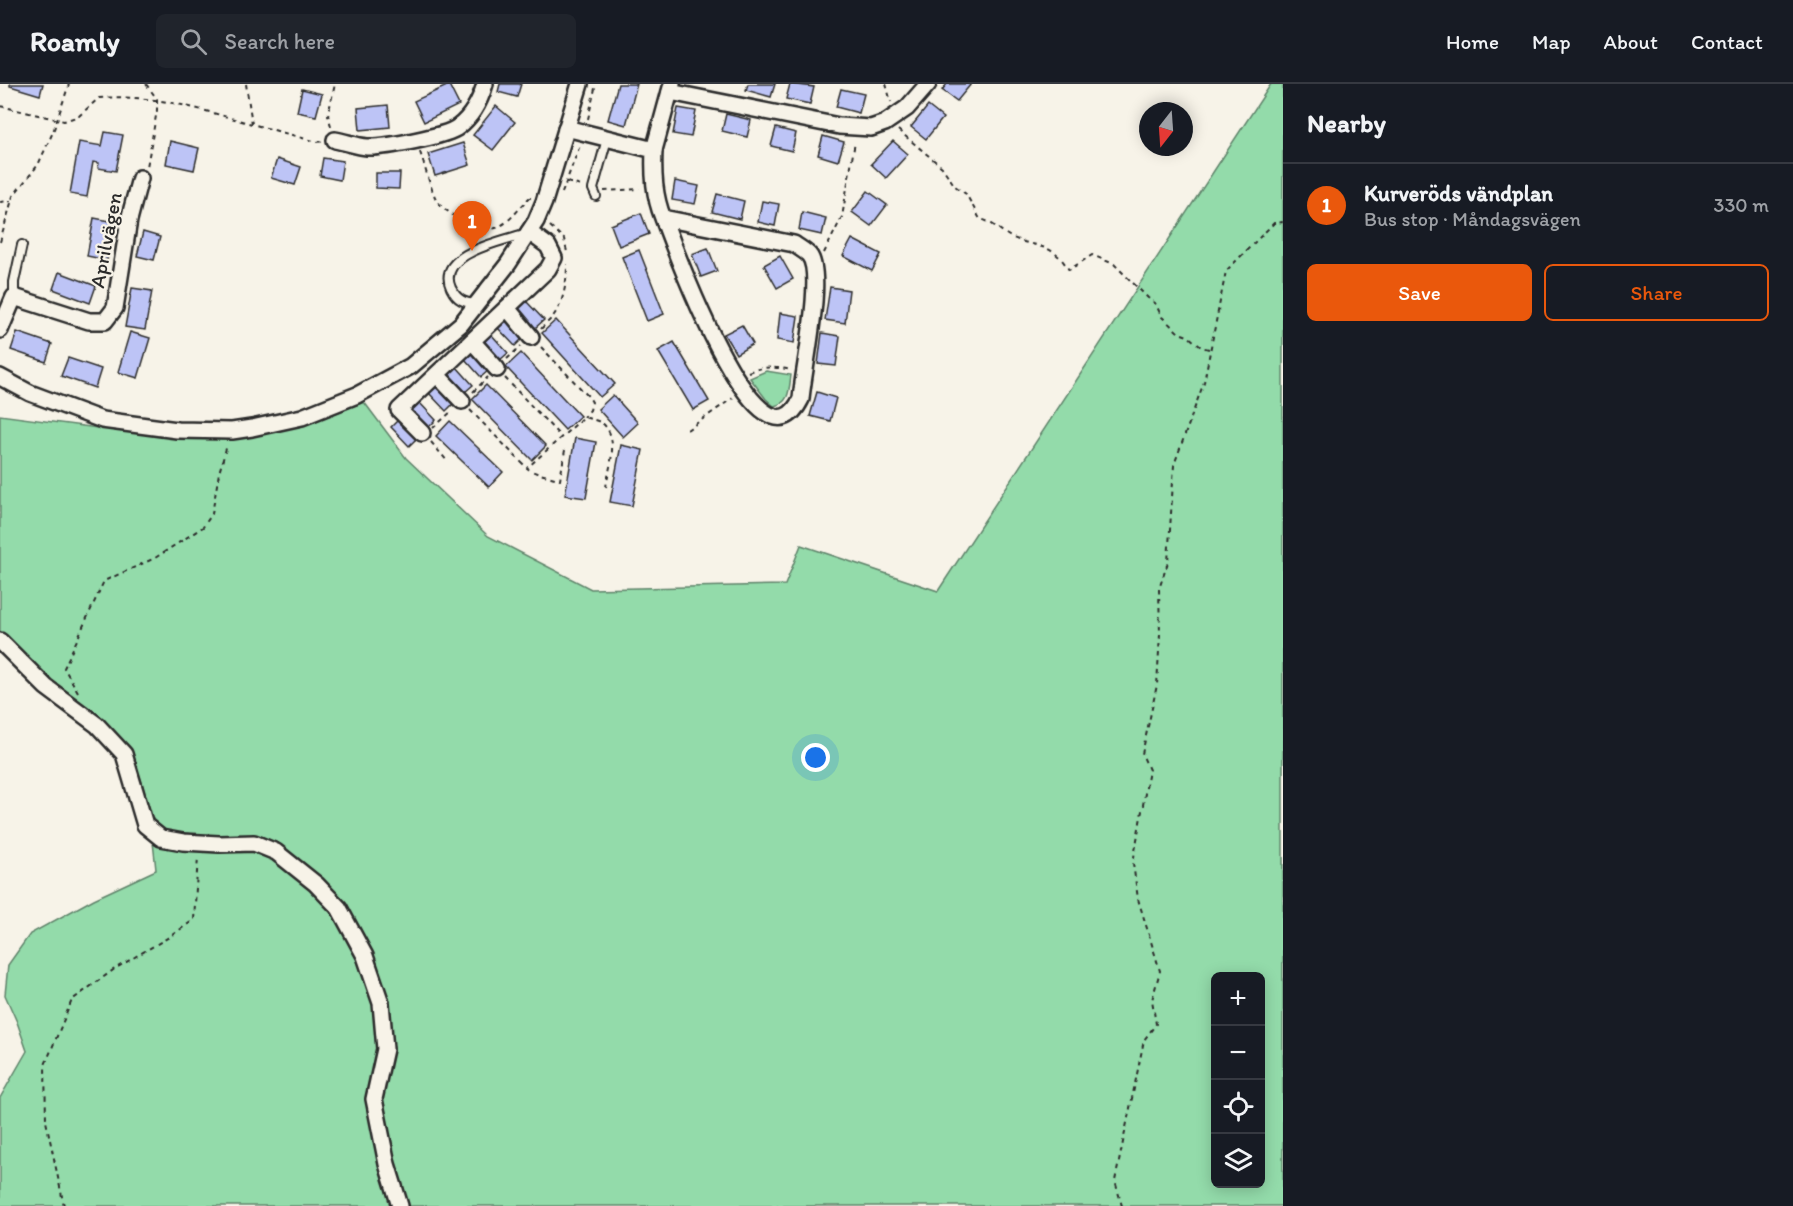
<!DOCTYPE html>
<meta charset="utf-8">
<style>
:root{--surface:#171b24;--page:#20242c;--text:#f1f3f6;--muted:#9ea1a6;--line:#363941;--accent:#ea580c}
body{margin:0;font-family:Itim,sans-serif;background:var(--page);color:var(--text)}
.controls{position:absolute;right:18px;bottom:18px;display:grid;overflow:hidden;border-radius:9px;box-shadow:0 3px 15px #0003}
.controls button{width:54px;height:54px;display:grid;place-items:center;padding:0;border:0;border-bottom:2px solid var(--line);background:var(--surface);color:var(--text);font:30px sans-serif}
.compass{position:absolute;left:1139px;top:18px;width:54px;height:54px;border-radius:50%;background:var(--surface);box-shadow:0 3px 15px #0003;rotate:197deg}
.you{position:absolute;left:816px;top:674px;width:21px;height:21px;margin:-15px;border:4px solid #fff;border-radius:50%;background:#1a73e8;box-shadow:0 0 0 9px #1a73e833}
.badge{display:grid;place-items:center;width:39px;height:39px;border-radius:50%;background:var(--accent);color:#fff;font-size:20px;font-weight:700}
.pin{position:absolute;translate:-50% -50px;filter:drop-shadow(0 2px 3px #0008)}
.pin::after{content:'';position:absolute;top:32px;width:21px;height:18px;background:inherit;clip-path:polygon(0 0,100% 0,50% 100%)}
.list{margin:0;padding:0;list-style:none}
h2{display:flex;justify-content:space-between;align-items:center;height:78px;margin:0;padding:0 24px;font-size:26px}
h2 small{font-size:20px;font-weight:400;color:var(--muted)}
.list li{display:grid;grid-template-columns:39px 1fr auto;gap:18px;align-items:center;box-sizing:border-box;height:84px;padding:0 24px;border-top:2px solid var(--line)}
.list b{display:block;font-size:22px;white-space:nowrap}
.list p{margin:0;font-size:20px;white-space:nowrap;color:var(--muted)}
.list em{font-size:20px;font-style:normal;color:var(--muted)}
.actions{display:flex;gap:12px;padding:18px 24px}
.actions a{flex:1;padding:14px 0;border:2px solid var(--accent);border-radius:9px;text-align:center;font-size:21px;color:var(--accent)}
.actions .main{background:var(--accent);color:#fff}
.icon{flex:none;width:33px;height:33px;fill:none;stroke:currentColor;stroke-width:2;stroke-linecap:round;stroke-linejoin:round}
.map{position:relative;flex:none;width:1283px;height:1122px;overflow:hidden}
header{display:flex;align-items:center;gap:36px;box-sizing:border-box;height:84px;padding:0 30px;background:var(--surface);border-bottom:2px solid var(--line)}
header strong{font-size:28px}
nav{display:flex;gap:33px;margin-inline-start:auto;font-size:21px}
.search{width:420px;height:54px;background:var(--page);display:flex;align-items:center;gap:15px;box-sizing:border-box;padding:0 21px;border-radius:9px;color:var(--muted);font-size:22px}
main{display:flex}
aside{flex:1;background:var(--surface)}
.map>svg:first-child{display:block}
</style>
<header>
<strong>Roamly</strong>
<div class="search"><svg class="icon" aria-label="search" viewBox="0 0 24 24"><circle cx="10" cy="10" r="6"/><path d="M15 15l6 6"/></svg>Search here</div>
<nav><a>Home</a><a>Map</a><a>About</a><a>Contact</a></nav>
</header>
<main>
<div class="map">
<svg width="1283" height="1122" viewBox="0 0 1283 1122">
<rect width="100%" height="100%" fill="#f7f3e8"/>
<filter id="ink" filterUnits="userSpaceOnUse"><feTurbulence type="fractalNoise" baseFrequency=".0167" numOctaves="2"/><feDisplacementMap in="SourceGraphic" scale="12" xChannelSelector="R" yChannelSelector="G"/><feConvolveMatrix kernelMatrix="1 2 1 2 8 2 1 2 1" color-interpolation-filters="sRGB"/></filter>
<g filter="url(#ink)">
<g fill="#93dbaa" stroke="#5f836a" stroke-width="1.5" fill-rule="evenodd">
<path d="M1271,0H1283V1122H0V1014L27,967L17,938L5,911L8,881L30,850L94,815L156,786C152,746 148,702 129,666L0,551V331L158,352L197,354L253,351L304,341L364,318L406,374L488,452L591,505L785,501L801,461L938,507ZM1216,892H1260V1100H1216Z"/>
<path d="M766,287L791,291C789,305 790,319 774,322L766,315L750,294Z"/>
</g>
<g fill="#bdc4f6" stroke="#2b2b2b" stroke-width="1.5">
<polygon points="10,0 43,0 40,11 10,2"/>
<polygon points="500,0 521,0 517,13 498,8"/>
<polygon points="618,0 637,0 626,41 608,36"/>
<polygon points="748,0 775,0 771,13 746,6"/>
<polygon points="790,0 814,3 810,20 786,15"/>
<polygon points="947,0 971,0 957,17 942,6"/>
<polygon points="449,1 459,21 424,38 414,17"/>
<polygon points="302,5 322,10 316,32 297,28"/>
<polygon points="841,5 864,10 859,29 836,23"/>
<polygon points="388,21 390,43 360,46 358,24"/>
<polygon points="496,22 515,38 493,66 473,51"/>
<polygon points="928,22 943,34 926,55 911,43"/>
<polygon points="678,24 696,27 691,53 673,50"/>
<polygon points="726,30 751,36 747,53 722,47"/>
<polygon points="776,44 796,49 792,67 771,62"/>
<polygon points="105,48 123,51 116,87 98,84 99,79 93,78 87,113 70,110 79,58 102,62"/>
<polygon points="823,52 844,58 838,77 818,71"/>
<polygon points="170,57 199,64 194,86 166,80"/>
<polygon points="893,57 908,70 886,94 871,80"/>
<polygon points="463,59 470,81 435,92 428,70"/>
<polygon points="323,74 343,77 340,96 320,92"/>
<polygon points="277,75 301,83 295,101 271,94"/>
<polygon points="376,89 400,89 399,105 376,104"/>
<polygon points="675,97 699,102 695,120 672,116"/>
<polygon points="868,107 887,121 871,142 852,128"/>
<polygon points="717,110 744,117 740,135 712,128"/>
<polygon points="762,117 779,120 775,142 758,138"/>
<polygon points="802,128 826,134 822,151 799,146"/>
<polygon points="641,129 649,150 619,162 611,141"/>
<polygon points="94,134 115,138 107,176 87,172"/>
<polygon points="143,148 160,153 154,176 137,172"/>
<polygon points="852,155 881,170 872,187 843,172"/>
<polygon points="708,164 717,187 701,193 692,170"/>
<polygon points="639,166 664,230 647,237 622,173"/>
<polygon points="780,172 793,195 777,204 764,181"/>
<polygon points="59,188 96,202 90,219 53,205"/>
<polygon points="830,203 849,206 845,239 825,236"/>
<polygon points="132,204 152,207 145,246 125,243"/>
<polygon points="526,217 544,236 535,244 517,224"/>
<polygon points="780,229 798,232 794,259 777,256"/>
<polygon points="505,235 522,255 515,262 497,243"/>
<polygon points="556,236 615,300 600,313 542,249"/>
<polygon points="742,241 753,260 736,270 724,250"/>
<polygon points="17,248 52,260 46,278 11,266"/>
<polygon points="130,248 150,254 138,294 118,288"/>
<polygon points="490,249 508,269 500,276 482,256"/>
<polygon points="822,249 840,252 836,282 818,280"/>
<polygon points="674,258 709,317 693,326 658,267"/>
<polygon points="472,267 489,286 481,293 464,274"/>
<polygon points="521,269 580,332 565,346 506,283"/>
<polygon points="68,274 101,285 95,304 61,292"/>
<polygon points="456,282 473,301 465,308 448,289"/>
<polygon points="435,301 453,320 446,327 428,308"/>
<polygon points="486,301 546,362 532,376 472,315"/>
<polygon points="817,308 836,314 830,337 810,332"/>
<polygon points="613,311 638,339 623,353 598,325"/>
<polygon points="418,317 436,336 428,344 410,324"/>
<polygon points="399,335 417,354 409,362 391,343"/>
<polygon points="450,337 503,388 489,403 436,352"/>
<polygon points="575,354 596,358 586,414 565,411"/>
<polygon points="621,361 643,366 632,422 610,418"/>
</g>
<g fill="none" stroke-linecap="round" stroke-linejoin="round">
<g stroke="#2b2b2b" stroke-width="12">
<g id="lane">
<polyline points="596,112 593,105 607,55"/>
<polyline points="14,213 14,198 22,161"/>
<path d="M477,220C464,219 457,216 451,204C435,169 504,157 527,149"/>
</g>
</g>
<g stroke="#2b2b2b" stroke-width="20">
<g id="street">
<polyline points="670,8 839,42 871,44 885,39 907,24 928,0"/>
<path d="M566,44L654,66C653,90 654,112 663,134L794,160C798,163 805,167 809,171C825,190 803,287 801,315C759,401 673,160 663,134"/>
<path d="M335,56C346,58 357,62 367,63C383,64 447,52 458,43C473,32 480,17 485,0"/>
<polyline points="654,66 672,0"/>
<polyline points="507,224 531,253"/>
<polyline points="0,246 14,213 89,237 105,237 115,224 129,136 140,94"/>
<polyline points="472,257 497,285"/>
<polyline points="437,291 462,317"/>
<polyline points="0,293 30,309 102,336 177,346 232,347 252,344 302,333 357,311 411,282 461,240 508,180 536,137 544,118 580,0"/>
<polyline points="422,349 399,326 548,185 554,174 548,162 529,148"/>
<polyline points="0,557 46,603 97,641 124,670 145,741 161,754 183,758 219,760 254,759 276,768 316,800 339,824 365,872 381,919 385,965 374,1015 387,1080 400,1122"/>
</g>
</g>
<g stroke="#2b2b2b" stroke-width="2" stroke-dasharray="4.5 4.5" stroke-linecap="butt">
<polyline points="146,0 157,15 157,26 147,83"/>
<polyline points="246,0 252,40 317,58 323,57"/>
<polyline points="886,0 891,18"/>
<path d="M0,22L64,37L79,32L99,14C156,10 198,25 252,40"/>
<polyline points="588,35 596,0"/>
<polyline points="331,42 328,31 335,0"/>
<path d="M898,46L942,83L955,102L966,110L980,135C994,138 1000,148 1013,154C1039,165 1052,158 1069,186L1092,171L1114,180L1148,214L1155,219L1162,233L1179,249L1188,252L1201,263L1209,265"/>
<path d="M420,68C425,83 429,99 435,113C440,123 450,129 459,135C495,157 505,141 529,114H532"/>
<polyline points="567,98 584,103"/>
<polyline points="604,107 640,105"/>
<polyline points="562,109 580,61"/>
<polyline points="0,118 11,117"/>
<polyline points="550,142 564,155 567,168"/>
<polyline points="0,158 13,112 38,81 53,48 69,0"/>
<polyline points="824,169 842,133 855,58"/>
<path d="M541,245C545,240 551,236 554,231C564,218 567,196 567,180"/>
<polyline points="541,263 588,312 592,318 590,326 584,333"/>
<polyline points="507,275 521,262"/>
<path d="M748,288C763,282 776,283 792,286"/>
<polyline points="505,294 561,353"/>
<polyline points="473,308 488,293"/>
<polyline points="470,326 527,384"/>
<polyline points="433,344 453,326"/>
<polyline points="687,346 733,314"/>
<polyline points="431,358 448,378"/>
<path d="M565,366L560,396C549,391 536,391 527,384L584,333C589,335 597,336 602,339C620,353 609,384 606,403"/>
<polyline points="78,608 64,584 104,497 155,474 203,443 212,430 219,389 227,361"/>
<polyline points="64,1122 46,1037 45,981 72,916 116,884 169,853 194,836 198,772"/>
<polyline points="1122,1122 1115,1097 1144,956 1156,940 1152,916 1160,887 1138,815 1133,779 1149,686 1142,670 1157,601 1160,550 1159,505 1168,478 1174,381 1204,298 1226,187 1274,139 1283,138"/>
</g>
<use href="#lane" stroke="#f7f3e8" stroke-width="8"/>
<use href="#street" stroke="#f7f3e8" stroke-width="15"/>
</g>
</g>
<g text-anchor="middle" stroke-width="4.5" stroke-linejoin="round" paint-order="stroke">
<g font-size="21" fill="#2b2b2b" stroke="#f7f3e8">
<text transform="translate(106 156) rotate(-79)" y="7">Aprilvägen</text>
</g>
</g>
</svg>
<div class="controls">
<button>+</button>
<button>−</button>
<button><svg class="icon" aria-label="locate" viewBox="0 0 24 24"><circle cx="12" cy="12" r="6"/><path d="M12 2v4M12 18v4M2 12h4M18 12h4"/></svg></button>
<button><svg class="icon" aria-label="layers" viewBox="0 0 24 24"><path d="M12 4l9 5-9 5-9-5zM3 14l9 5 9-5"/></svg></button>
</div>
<svg class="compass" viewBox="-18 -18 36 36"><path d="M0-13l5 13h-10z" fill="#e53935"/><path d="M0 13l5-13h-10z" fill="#9ea1a6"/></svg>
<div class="you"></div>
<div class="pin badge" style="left:472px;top:167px">1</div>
</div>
<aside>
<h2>Nearby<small></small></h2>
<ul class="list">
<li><span class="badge">1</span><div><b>Kurveröds vändplan</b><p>Bus stop · Måndagsvägen</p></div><em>330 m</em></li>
</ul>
<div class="actions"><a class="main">Save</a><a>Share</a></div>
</aside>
</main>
